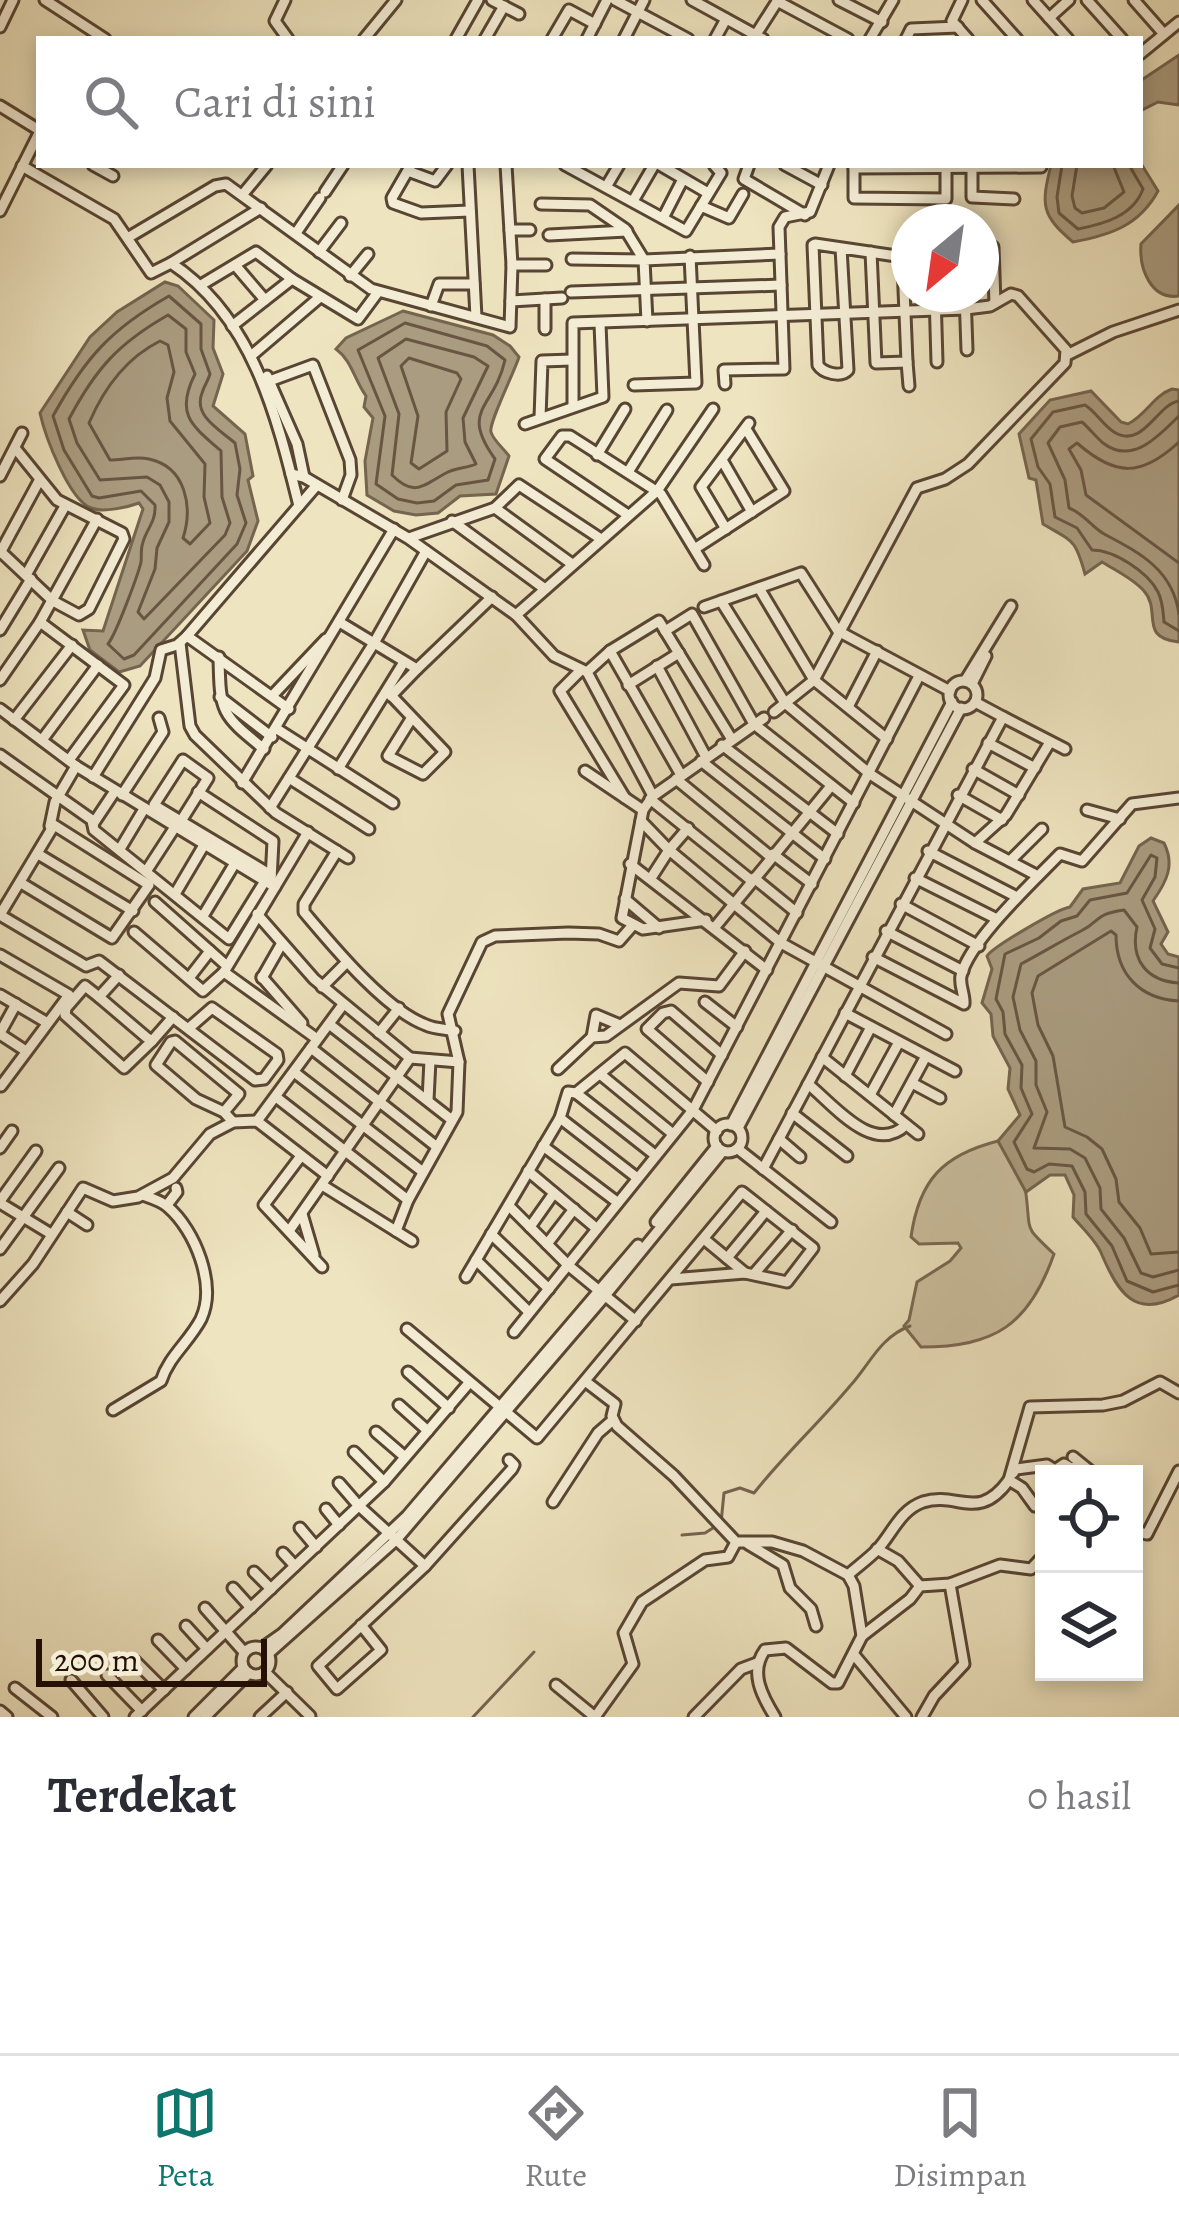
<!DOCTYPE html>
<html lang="id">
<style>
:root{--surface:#fff;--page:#f7f7f7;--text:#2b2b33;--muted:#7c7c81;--line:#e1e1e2;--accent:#0f766e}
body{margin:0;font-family:Alegreya,serif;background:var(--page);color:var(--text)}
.controls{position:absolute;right:36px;bottom:36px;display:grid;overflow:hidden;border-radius:0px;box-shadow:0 6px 18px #0003}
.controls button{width:108px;height:108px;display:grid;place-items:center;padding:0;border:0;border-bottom:3px solid var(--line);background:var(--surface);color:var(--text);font:60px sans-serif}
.compass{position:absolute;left:891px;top:204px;width:108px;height:108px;border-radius:50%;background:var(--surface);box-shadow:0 6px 18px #0003;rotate:209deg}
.scale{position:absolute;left:36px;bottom:30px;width:231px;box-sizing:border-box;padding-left:12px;border:6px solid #261006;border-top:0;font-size:33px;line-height:42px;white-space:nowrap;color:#261006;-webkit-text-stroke:9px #f4edd5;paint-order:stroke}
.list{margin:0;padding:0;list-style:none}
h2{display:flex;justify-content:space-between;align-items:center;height:156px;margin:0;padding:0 48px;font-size:51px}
h2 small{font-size:39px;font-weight:400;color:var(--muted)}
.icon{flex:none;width:66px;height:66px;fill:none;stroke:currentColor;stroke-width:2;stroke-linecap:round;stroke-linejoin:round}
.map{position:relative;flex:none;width:1179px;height:1717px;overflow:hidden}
.search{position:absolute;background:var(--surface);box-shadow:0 6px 18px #0003;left:36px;right:36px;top:36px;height:132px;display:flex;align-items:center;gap:30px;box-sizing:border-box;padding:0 42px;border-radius:0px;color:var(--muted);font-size:45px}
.sheet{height:336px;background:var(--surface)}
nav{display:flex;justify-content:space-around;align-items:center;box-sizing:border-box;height:168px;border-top:3px solid var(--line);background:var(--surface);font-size:33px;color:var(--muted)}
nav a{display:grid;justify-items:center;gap:6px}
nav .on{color:var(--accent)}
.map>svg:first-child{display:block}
</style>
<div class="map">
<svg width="1179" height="1717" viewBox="0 0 1179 1717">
<rect width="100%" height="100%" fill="#eee4bf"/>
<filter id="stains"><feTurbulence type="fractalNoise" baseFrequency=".00167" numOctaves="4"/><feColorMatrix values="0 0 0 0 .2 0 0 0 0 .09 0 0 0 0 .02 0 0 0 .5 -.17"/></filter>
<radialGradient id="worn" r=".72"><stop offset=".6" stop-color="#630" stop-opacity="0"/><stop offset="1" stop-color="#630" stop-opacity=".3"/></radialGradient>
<path fill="#ccc0a0" stroke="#796853" stroke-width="3" d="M998,1141C1007,1156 1023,1177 1026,1194C1031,1233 1023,1225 1054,1254C1029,1325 995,1347 921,1347L904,1326L909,1320L917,1282L950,1261L961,1248L958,1243L919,1244L911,1237C919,1180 943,1155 998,1141Z"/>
<g fill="#aa9c80" stroke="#75644f" stroke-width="3">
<polygon points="1179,55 1179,105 1158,102 1140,111 1140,81"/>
<path d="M1140,162L1158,191C1139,226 1110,235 1073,242C1041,215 1041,205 1051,165H1140Z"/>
<path d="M1179,205V296C1151,300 1139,269 1141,244Z"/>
<path d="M165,282L178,286L214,320L213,348L223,374L213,406L245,434L253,476L248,480L258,521L247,551L140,666L119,672L90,650L83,630L103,631L143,509L139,503C128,507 103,513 91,508C69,500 45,436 40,413L90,337L117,312Z"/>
<path d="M403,311L493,335L510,346L519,357C514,373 488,424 491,432C493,440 504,449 509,456L496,494L460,496L438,513L416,515L394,511L367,495L365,461L373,418L364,407L366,396C354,379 352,361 336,349L346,338Z"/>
<path d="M1172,389L1179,390V642C1138,638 1162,611 1144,591C1134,579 1115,570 1102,562L1085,574C1075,538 1073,542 1043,524L1036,480L1029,478L1019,434L1050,400L1091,391L1121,422L1128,424C1147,414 1153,396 1172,389Z"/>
<path d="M1151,838L1164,843C1175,865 1167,881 1153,901L1168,932L1161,944L1168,954L1179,957V1295C1135,1320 1118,1292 1102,1255C1097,1241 1082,1228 1073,1217L1074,1195L1065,1175H1050L1026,1192L998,1141L1020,1115L1008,1089L1010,1068L993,1036L991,1014L982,1003L992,969L987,956C993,947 1057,909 1070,907L1083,889L1120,883L1139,846Z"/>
</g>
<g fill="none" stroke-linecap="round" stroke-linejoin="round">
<g stroke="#685643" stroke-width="3">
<path d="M1062,165L1057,197L1059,213L1078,229C1104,224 1133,216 1143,189L1129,165"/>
<polyline points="1077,165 1072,196 1075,208 1082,213 1104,208 1124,192 1113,165"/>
<path d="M169,296L201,324V349L210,374C208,381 204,386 202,393C193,416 220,430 235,443L240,469L237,495L246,523L237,544L134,655L124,659L108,644C116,634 138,575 141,562C142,554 140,550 143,542C147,528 156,522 155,505L141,491L99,498L92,496L64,450L53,416C85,358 111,329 169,296Z"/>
<path d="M168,315L186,329V352L195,374C175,414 191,425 221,451L222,497L230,523L225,535L144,619L138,612L155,569L157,548L169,522V502L160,485L147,477L100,480L77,443L69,419C96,368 119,343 168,315Z"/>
<path d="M405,323L487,346L505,360C494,409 459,409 495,459L488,480L456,485L434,501L417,503L398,499L376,484L385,416L358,350Z"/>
<path d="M406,339L474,357L488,366L463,418L465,442L476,464C467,468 455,468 446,473C423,485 415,498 392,475L399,414L378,358Z"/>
<path d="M160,341L168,345L174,372L167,398L170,421L205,464L204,497L210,523L190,544L183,538C193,507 186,467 149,459C136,456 123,460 110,460L89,423C104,388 126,358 160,341Z"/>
<polygon points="409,358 457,373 461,379 446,412 447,451 419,469 411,463 418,416 401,366"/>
<path d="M1179,401C1157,404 1143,450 1114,432C1103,425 1096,412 1085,405L1053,412L1031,439L1038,467L1050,484L1055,517L1077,528L1092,550C1114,550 1148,572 1158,592C1163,602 1163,611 1164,622L1179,631"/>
<path d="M1179,416C1159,435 1133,466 1103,443C1096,437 1089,428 1082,422L1060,427L1048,443L1065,480L1069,508C1085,514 1092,528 1106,535C1142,554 1173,571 1179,614"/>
<path d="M1179,442C1141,477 1116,477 1077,443L1069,449L1081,470L1086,495L1179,563"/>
<polyline points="1179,968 1162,964 1150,948 1155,929 1142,900 1155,877 1157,858 1151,855 1127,893 1090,900 1077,916 1061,921 1039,938 1005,954 996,999 1003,1012 1005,1034 1022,1065 1021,1088 1032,1114 1014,1142 1027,1169 1034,1172 1049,1164 1072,1166 1085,1192 1086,1214 1112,1246 1127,1281 1153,1292 1179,1285"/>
<path d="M1179,983C1146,981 1130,959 1137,927L1124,910C1092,915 1103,920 1081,931C1061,941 1042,953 1021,964L1013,997L1020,1030L1036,1061V1085L1047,1112L1034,1148L1070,1149L1085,1158L1100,1188L1101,1209L1124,1238L1141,1273L1153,1277L1179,1270"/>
<path d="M1179,1001C1140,999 1116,974 1116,935L1111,931L1038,976L1032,993L1038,1025L1053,1056L1065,1127L1087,1137L1102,1149L1116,1179L1119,1202L1140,1228L1151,1254L1179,1252"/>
</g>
<g stroke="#75644f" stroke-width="3">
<path d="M682,1535L705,1533L721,1523L724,1493L740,1488L754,1493C784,1455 819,1423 850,1386C870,1364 880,1337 910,1326"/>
<polyline points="473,1717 534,1652"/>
</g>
<g stroke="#584534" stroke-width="15">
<g id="street">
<polyline points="45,0 105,39"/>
<polyline points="285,0 275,21 288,39"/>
<polyline points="492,0 519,14"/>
<polyline points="615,0 688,39"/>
<polyline points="692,0 763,39"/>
<polyline points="839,0 882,22"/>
<polyline points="962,0 952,21 968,39"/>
<polyline points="982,0 1017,39"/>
<polyline points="1033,0 1068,39"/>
<polyline points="1087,0 1122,39"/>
<polyline points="1134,0 1164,34"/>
<polyline points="777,1 848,39"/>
<polyline points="1049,18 1069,0"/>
<polyline points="0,27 13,0"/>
<polyline points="755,36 778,0"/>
<polyline points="364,39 396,0"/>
<polyline points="456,39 478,0"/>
<polyline points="485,39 504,6"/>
<polyline points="552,39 569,10 595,24"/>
<polyline points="587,39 607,0"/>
<polyline points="624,39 644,0"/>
<polyline points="715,39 726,19"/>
<polyline points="870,39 893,0"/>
<polyline points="906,39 911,29 958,27"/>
<polyline points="1140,54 1179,22"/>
<polyline points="0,106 39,130"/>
<polyline points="93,165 113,176"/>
<polyline points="411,165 392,198 393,203 421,213 470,211"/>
<polyline points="468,165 476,317"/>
<polyline points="565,165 686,231 721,173 714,165"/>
<polyline points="660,165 708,193"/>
<polyline points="749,165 744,179 805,215"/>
<polyline points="785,165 822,185"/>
<path d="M22,166L114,219L151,273L171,263C253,317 277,417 299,506"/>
<polyline points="854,167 854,198 946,199 946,165"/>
<polyline points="854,168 1041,167"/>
<polyline points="972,168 972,197 1014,199"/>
<polyline points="408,171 435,181 447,165"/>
<polyline points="606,187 619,165"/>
<polyline points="325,192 343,165"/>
<polyline points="243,194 267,165"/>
<polyline points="633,201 654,165"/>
<polyline points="541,204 590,205 625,229 644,260 572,259"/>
<polyline points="701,206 729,218 743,194"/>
<polyline points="0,211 39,133"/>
<polyline points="663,218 683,179"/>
<polyline points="510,230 530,230"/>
<polyline points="296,233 320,198"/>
<polyline points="549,235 627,231"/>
<polyline points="129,237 215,186 226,184 371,289 510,327 512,265 506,165"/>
<polyline points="993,247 995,303"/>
<path d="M841,248L848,370C841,378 823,373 818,365L813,245L815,244L903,257"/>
<polyline points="319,252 341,223"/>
<polyline points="871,252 876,363 907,362 902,241"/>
<polyline points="171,263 261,208"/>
<polyline points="235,265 265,300"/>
<polyline points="512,265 546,265"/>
<polyline points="350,276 368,254"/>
<polyline points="201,285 256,252 292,279 358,319 378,292"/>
<polyline points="571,292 781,285"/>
<polyline points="935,294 937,362"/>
<polyline points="965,294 967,350"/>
<polyline points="545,299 545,329"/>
<polyline points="511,301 562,298"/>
<polyline points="431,306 439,284 474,284"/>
<polyline points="647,321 644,260 780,254"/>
<polyline points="232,326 292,279"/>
<polyline points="252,355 320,297"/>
<polyline points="1067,355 1113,332 1179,310"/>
<polyline points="907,362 909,386"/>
<polyline points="267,376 297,444 304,477"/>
<polyline points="264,383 313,365 350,460 351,475 342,500"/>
<polyline points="725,384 724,370 784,369 779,227 785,217 810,212 829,165"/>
<polyline points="634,385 696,383 690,256"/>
<polyline points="573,406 573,323 966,309 990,306 1011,294 1018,296 1066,350 1065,363 968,464 945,479 917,488 814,680 774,712"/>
<polyline points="540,418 542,361 572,360"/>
<polyline points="525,424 603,397 600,324"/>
<polyline points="597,455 625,409"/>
<polyline points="722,460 752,512"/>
<polyline points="628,472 667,410"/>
<polyline points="291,474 304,477 408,538 516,615 554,656 587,672"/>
<polyline points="0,476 22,433"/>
<polyline points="495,508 572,564"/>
<polyline points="628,515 545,459 562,436 570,436 661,494 704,565"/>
<polyline points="452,521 545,589"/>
<polyline points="726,529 701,487 749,423"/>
<polyline points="409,538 495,508 519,485 601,539"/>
<polyline points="696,548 784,491 746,429"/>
<polyline points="0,551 53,601 79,615 89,609 124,539 122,533 57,500 15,448"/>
<polyline points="0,553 39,481"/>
<polyline points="26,575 65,506"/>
<polyline points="759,588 814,680 887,739"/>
<polyline points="721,601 785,703 870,774 975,843 1038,876"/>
<polyline points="704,607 801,573 838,631 950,691"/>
<polyline points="516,615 657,491 713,409"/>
<polyline points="40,622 124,685 69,760"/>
<polyline points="341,623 417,669 492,597"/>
<polyline points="0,630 31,579"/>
<polyline points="665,631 692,614 754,724 854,803"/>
<polyline points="187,636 289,709"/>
<polyline points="180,643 190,726 195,735 276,813 348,858"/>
<polyline points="610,651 681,775"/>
<path d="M219,657C220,713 221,714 264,749"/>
<polyline points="657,666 706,757"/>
<polyline points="580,671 560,691 625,798"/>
<polyline points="0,680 40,622 97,519"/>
<polyline points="965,681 1011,606"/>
<circle cx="963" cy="695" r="14"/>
<polyline points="972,684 986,656"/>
<polyline points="628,685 679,653"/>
<polyline points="387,691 445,752 423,774 388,756 411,719"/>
<polyline points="272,696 326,639"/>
<polyline points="391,696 417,669"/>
<polyline points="220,697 272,737"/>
<polyline points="848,707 877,651"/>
<polyline points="0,709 76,766 275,887"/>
<polyline points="1003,717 1065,749"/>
<polyline points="14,720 72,645"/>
<polyline points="277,729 393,803"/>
<polyline points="42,740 98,665"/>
<polyline points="988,743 1035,768"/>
<polyline points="722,745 838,834"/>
<polyline points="0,755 92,820 94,830 229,939 265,881"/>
<polyline points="701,761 825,859"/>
<polyline points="338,769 404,662"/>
<polyline points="973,769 1019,795"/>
<polyline points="585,771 643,810"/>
<polyline points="93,777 155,678 161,650 177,645 187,636 317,485"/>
<polyline points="289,778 369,829"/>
<polyline points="676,779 771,857"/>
<polyline points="242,783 394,529"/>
<polyline points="198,792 273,841 271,880"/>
<polyline points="122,795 163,732 159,718"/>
<polyline points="958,795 1002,820"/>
<polyline points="653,796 587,672 610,651 659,621 731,738"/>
<polyline points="650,799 752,881"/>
<polyline points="270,808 374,643 426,551"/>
<polyline points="1087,810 1120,819"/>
<polyline points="181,821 208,778 183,760 154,805 271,875"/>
<polyline points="641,821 669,850 651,878"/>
<polyline points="93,824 115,791"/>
<polyline points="50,826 55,802 76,766"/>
<polyline points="688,828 669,850 781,943 946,1034"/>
<polyline points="975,843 1006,815 1050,742"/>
<polyline points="120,849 144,809"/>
<path d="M337,851L304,904V912C332,945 385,1010 426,1025C434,1029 446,1029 455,1031"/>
<polyline points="928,851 1017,897"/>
<polyline points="38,854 133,911"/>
<polyline points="773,854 812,884"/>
<polyline points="1010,861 1042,829"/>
<polyline points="630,864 767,970"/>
<polyline points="147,870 175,827"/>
<polyline points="754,878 797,913"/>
<polyline points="915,878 997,919"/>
<polyline points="175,894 204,845"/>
<polyline points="625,899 659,928"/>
<polyline points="155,902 227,966"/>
<polyline points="901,904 979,946"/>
<polyline points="257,914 314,979 410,1058"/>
<polyline points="0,915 86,966 99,961 255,1080 264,1079 278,1060 277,1054 212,1008 189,1028"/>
<polyline points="0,915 54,825 149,885 112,938 21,883"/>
<polyline points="203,916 235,863"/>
<polyline points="706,920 643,929 622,918 643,810 653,796 764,718"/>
<polyline points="715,927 831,786"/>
<polyline points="886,931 963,971"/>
<polyline points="134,932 203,991 224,972 308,832"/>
<polyline points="0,955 69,995 1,1086"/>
<path d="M873,957L964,1004C965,995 959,985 961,976C969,941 1034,881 1060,854L1082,861L1132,804L1179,798"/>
<polyline points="224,972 313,1036"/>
<polyline points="119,975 99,997 146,1037 152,1041 173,1017"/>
<polyline points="262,977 302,1023"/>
<polyline points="189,978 210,951"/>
<polyline points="262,978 282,943"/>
<polyline points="322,987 347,962"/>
<polyline points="0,995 46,1022"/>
<polyline points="99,997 85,986 66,1008 65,1015 124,1068 152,1041"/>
<polyline points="705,1002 737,1027"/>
<polyline points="845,1013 955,1071"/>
<polyline points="329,1024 452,1120"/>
<polyline points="0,1033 16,1004"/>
<polyline points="379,1033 399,1008"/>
<polyline points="0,1034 26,1051"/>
<polyline points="592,1037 596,1015 620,1025"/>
<polyline points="311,1048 437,1147"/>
<polyline points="822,1057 918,1134"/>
<polyline points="558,1069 592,1037 606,1036 679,983 719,986 745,951"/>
<polyline points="294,1072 423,1172"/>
<polyline points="600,1074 673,1134"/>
<polyline points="845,1076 871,1027"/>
<polyline points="708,1082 647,1029 663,1013 671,1011 722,1055"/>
<polyline points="912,1083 940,1098"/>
<path d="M808,1084C834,1105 873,1156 906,1125"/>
<polyline points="576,1093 655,1155"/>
<polyline points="870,1095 899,1042"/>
<polyline points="276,1097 408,1200"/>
<polyline points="428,1100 430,1060"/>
<polyline points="224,1112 239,1094 175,1041 171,1042 156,1065 196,1099 224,1112 233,1122"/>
<polyline points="792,1113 847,1156"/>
<polyline points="894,1115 926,1056"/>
<polyline points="560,1118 568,1092 576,1093 625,1053 717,1131"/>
<polyline points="257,1121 342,1006"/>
<circle cx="728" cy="1138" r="14"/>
<polyline points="731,1125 952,702"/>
<polyline points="738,1128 961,708"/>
<polyline points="779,1139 800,1157"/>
<polyline points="543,1146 617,1202"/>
<polyline points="0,1148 12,1131"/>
<polyline points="738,1149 831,1222"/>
<polyline points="301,1156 264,1205 322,1267"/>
<polyline points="763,1169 1003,717 975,702"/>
<polyline points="528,1171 596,1228"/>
<polyline points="322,1185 412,1241"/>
<polyline points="0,1201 36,1151"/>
<polyline points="0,1203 51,1234"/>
<polyline points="167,1205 177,1192 176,1188"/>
<polyline points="509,1206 569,1266 636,1321"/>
<polyline points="67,1212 87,1225"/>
<polyline points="302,1214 314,1255"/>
<polyline points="656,1222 717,1146"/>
<polyline points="530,1227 554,1193"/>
<polyline points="289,1231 410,1058 459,1062"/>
<polyline points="396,1231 408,1200 457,1112 459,1062 448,1014 482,942 495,936 568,933 599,934 619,941 633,925"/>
<polyline points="491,1234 549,1289"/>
<polyline points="704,1239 745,1273"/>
<polyline points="547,1244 574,1209"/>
<polyline points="0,1249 59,1168"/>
<polyline points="727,1258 766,1211"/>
<polyline points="476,1260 529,1312"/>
<polyline points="754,1274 792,1230"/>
<polyline points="466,1277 560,1118 636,1177"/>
<polyline points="0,1301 33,1264 83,1188 113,1201 138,1197 173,1178 210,1134 233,1122 257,1121 328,1176"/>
<polyline points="407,1329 537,1438 742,1192 813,1248 787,1282 745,1273 671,1279"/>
<polyline points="514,1332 693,1110 919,676"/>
<polyline points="408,1372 449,1408"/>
<polyline points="585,1381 615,1404 612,1416 617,1426 674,1476 736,1542 772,1542 803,1551 848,1575 854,1586 862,1636"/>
<polyline points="399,1405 428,1431"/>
<path d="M113,1410L161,1381C169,1356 189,1342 201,1319C217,1285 195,1230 168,1207C162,1201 151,1198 143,1195"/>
<polyline points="376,1432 405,1457"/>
<polyline points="354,1452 384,1482"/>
<polyline points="1073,1457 1094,1474"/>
<polyline points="1013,1473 1016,1469 1047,1465 1055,1470 1064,1464 1071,1468 1082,1465"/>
<polyline points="1009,1480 1030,1407 1103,1405 1123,1401 1160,1382 1179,1393"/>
<polyline points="339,1483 358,1505 425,1566"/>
<polyline points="553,1502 598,1433 613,1420"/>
<polyline points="326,1509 339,1525"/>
<polyline points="300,1528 316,1547"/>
<polyline points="1134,1531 1147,1534 1179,1471"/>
<polyline points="748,1544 783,1565 790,1588 811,1609 816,1626"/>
<polyline points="877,1549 898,1561 920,1586"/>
<polyline points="283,1553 295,1566"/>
<polyline points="254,1572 271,1589"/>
<path d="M848,1575C857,1567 868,1559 877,1550C892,1534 900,1510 923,1502C958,1491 978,1523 1009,1480L1022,1488L1035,1506"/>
<polyline points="233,1588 251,1608"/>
<polyline points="205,1608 244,1652"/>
<polyline points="361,1625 381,1650 337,1689 318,1666 425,1566 512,1469 514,1465 509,1460"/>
<polyline points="186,1626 207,1649"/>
<polyline points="158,1640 186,1669"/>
<circle cx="256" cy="1661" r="14"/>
<polyline points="262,1648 282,1634 407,1516 638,1245"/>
<polyline points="268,1654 396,1540 604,1297 723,1151"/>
<polyline points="855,1656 906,1717"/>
<polyline points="135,1661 164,1690"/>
<polyline points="265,1672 310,1716"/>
<polyline points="107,1675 142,1711"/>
<polyline points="71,1680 103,1717"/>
<polyline points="556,1685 595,1717"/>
<polyline points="15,1688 52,1717"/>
<polyline points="0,1711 7,1717"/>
<polyline points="135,1717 384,1482 469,1383"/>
<polyline points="194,1717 243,1668"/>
<polyline points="205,1717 249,1673"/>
<polyline points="260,1717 287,1692"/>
<polyline points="595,1717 633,1664 624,1633 642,1602 705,1560 728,1557 736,1542"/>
<polyline points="694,1717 741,1669 757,1663"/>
<path d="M775,1717C762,1696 749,1672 765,1650L786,1648L832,1683H838L862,1636L910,1599L920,1586L950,1584L1000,1565L1031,1569L1044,1555"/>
<polyline points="922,1717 934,1696 964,1664 950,1584"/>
</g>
</g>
<use href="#street" stroke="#f4edd5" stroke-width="9"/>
</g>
<rect width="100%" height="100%" filter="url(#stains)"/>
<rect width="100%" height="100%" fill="url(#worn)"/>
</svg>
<div class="controls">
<button><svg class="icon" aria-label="locate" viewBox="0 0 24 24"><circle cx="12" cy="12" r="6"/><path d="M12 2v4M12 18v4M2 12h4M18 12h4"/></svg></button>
<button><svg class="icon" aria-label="layers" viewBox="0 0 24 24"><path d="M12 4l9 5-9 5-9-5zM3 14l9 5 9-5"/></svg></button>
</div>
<svg class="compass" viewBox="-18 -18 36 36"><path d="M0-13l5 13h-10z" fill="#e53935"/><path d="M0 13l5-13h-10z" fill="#7c7c81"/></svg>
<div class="scale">200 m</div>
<div class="search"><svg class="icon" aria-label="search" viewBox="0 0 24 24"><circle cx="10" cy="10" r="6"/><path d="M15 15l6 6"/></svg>Cari di sini</div>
</div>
<section class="sheet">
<h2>Terdekat<small>0 hasil</small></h2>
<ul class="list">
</ul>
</section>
<nav>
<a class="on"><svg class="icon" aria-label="map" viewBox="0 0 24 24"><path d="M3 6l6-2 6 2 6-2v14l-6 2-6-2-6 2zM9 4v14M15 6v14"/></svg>Peta</a>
<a><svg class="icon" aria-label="directions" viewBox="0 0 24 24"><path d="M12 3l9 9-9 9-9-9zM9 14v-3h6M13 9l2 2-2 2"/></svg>Rute</a>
<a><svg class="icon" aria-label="saved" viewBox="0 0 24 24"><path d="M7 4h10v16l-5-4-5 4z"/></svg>Disimpan</a>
</nav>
